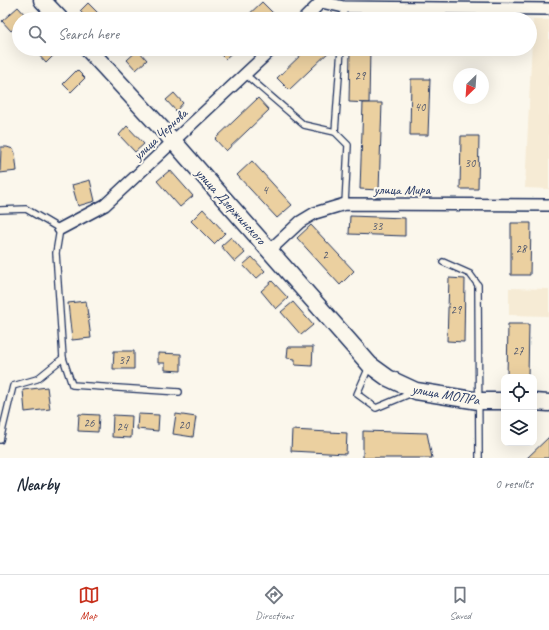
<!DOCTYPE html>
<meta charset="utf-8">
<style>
:root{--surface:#fff;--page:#f6f6f7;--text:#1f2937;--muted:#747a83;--line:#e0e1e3;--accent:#c8321e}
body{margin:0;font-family:Caveat,sans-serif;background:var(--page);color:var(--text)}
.controls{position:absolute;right:12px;bottom:12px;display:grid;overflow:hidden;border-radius:8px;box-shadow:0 4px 16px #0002}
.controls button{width:36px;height:36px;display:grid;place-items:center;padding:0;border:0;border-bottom:1px solid var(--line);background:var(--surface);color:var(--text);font:20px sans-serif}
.compass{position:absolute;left:453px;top:68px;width:36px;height:36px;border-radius:50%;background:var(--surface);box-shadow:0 4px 16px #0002;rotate:205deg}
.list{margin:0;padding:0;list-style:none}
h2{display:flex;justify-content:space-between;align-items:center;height:52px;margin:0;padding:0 16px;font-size:17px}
h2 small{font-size:13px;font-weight:400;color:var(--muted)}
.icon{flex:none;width:22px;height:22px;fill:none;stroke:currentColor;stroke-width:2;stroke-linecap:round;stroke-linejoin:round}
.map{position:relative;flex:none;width:549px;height:458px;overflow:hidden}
.search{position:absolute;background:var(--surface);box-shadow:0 4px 16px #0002;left:12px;right:12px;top:12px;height:44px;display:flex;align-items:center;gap:10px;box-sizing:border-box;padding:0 14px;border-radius:22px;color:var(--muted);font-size:15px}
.sheet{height:116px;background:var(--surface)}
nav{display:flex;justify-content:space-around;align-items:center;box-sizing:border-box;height:56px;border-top:1px solid var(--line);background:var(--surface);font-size:11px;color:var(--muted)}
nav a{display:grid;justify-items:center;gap:2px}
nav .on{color:var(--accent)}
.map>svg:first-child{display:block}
</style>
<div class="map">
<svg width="549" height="458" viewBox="0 0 549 458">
<rect width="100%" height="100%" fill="#fbf7ec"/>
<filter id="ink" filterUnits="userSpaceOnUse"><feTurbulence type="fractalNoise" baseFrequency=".025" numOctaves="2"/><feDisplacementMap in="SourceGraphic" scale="8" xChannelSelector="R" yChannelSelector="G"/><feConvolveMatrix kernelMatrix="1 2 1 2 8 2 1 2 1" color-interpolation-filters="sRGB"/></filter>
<g filter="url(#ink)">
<g fill="#f6ebd5">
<polygon points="533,20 549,20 549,189 525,188"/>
<polygon points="509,288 549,289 549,316 509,315"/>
</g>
<g fill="#ebd0a0" stroke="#1b2f5e">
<polygon points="262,2 276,16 272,19 244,19"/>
<polygon points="88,3 99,14 93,19 88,19 80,11"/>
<polygon points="18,7 27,17 25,19 19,19 19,24 11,31 2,21"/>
<polygon points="352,16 372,17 371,19 351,19"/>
<polygon points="393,16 423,17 423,19 393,19"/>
<polygon points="41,49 54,49 57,52 46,63 37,53"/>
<polygon points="215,49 236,49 225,59"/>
<polygon points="307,49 332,49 289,90 277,78"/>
<polygon points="350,49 370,49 369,103 349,102"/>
<polygon points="138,50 147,60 136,70 127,60"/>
<polygon points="77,70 85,78 71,92 63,84"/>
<polygon points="411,79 430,79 428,135 410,135"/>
<polygon points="174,93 183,103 176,111 166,100"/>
<polygon points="258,98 269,110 226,151 215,139"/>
<polygon points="363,103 382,103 379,190 360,189"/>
<polygon points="127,126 144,144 135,152 119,135"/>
<polygon points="461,136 479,136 478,189 460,189"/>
<polygon points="1,147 7,147 13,149 15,153 17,171 0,173"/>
<polygon points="252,161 292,205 277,218 237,175"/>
<polygon points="170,170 193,196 180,207 157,181"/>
<polygon points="90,180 95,201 78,206 72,185"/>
<polygon points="203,209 225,233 214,244 191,221"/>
<polygon points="350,216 405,218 405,236 349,234"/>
<polygon points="511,223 531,223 530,275 511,275"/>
<polygon points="311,225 354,271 340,285 297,238"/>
<polygon points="231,237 245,253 235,262 221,246"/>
<polygon points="252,257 265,271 256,279 243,265"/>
<polygon points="449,278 465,279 464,342 447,341"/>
<polygon points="272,281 288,298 276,309 261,291"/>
<polygon points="86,301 91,338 72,340 68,303"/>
<polygon points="293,302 313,325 301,335 281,312"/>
<polygon points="508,324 529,324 528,377 507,377"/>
<polygon points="288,347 313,347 312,366 295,365 295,359 287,358"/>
<polygon points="114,351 134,351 134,369 113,369"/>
<polygon points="158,353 181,354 181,371 165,370 165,363 158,363"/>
<polygon points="47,387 50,409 25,412 23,390"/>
<polygon points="79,414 99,415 98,432 78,431"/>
<polygon points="138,414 159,415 158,431 137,429"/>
<polygon points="176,414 196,417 193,437 173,434"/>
<polygon points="113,415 132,416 131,438 112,437"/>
<polygon points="292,430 347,433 346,454 291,451"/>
<polygon points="363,431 427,433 432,458 363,458"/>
<polygon points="549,437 549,458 527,458"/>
</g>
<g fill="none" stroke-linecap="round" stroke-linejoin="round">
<g stroke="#1b2f5e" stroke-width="8">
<g id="lane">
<polyline points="343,19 344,7"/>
<polyline points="341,49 335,132 348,145 345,204"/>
<polyline points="246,75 304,125 335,132"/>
<polyline points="0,210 26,209 60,229 56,253 63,358 72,385 179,392"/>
<polyline points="443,262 470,274 478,285 479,458"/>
<polyline points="369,367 357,394 376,408 412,393"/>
<polyline points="0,440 13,386 37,379 63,358"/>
</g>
</g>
<g stroke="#1b2f5e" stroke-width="14">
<g id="street">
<polyline points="321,2 344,7 549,9"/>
<polyline points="304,19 323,0"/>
<polyline points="60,229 105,205 272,49"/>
<polyline points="270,250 300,222 315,213 345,204 549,205"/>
</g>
</g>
<g stroke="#1b2f5e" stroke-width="19">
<g id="secondary">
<polyline points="42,0 60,19"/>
<polyline points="88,49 174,142 370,365 388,378 416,391 479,401 504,401"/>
<polyline points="534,402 549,403"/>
</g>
</g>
<use href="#lane" stroke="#fbf7ec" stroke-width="5.5"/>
<use href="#street" stroke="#fbf7ec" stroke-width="11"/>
<use href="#secondary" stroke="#fbf7ec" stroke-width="16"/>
</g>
</g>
<g text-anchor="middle" stroke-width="4" stroke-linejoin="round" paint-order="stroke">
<g font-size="12" fill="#4f576e">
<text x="360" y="80">29</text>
<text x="420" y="111">40</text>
<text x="470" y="167">30</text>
<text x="265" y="194">4</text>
<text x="377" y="230">33</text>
<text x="521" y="253">28</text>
<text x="325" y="259">2</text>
<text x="456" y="314">29</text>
<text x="518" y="355">27</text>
<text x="124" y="364">37</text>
<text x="89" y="427">26</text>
<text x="184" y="429">20</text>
<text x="122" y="431">24</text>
</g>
<g font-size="14" fill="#1b2f5e" stroke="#fbf7ec">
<text transform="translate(160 134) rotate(-43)" y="5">улица Чернова</text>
<text x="402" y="194">улица Мира</text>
<text transform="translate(231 206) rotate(48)" y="5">улица Дзержинского</text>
<text transform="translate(446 394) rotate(10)" y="5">улица МОПРа</text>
</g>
</g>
</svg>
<div class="controls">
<button><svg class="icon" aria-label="locate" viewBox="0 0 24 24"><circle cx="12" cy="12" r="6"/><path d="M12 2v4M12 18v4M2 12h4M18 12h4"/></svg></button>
<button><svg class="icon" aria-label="layers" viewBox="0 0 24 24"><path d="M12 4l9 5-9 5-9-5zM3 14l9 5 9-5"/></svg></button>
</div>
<svg class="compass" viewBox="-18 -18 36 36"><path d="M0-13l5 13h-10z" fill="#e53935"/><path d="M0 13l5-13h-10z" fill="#747a83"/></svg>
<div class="search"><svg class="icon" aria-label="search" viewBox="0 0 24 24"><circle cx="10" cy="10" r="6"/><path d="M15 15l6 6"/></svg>Search here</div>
</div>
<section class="sheet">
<h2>Nearby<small>0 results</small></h2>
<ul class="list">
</ul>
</section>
<nav>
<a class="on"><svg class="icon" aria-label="map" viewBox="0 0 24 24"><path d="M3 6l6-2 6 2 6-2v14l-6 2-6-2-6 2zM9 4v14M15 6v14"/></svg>Map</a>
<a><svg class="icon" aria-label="directions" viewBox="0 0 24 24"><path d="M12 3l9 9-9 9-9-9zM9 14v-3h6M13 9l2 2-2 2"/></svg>Directions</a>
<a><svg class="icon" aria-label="saved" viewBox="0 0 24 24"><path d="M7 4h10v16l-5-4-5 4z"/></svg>Saved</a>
</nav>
